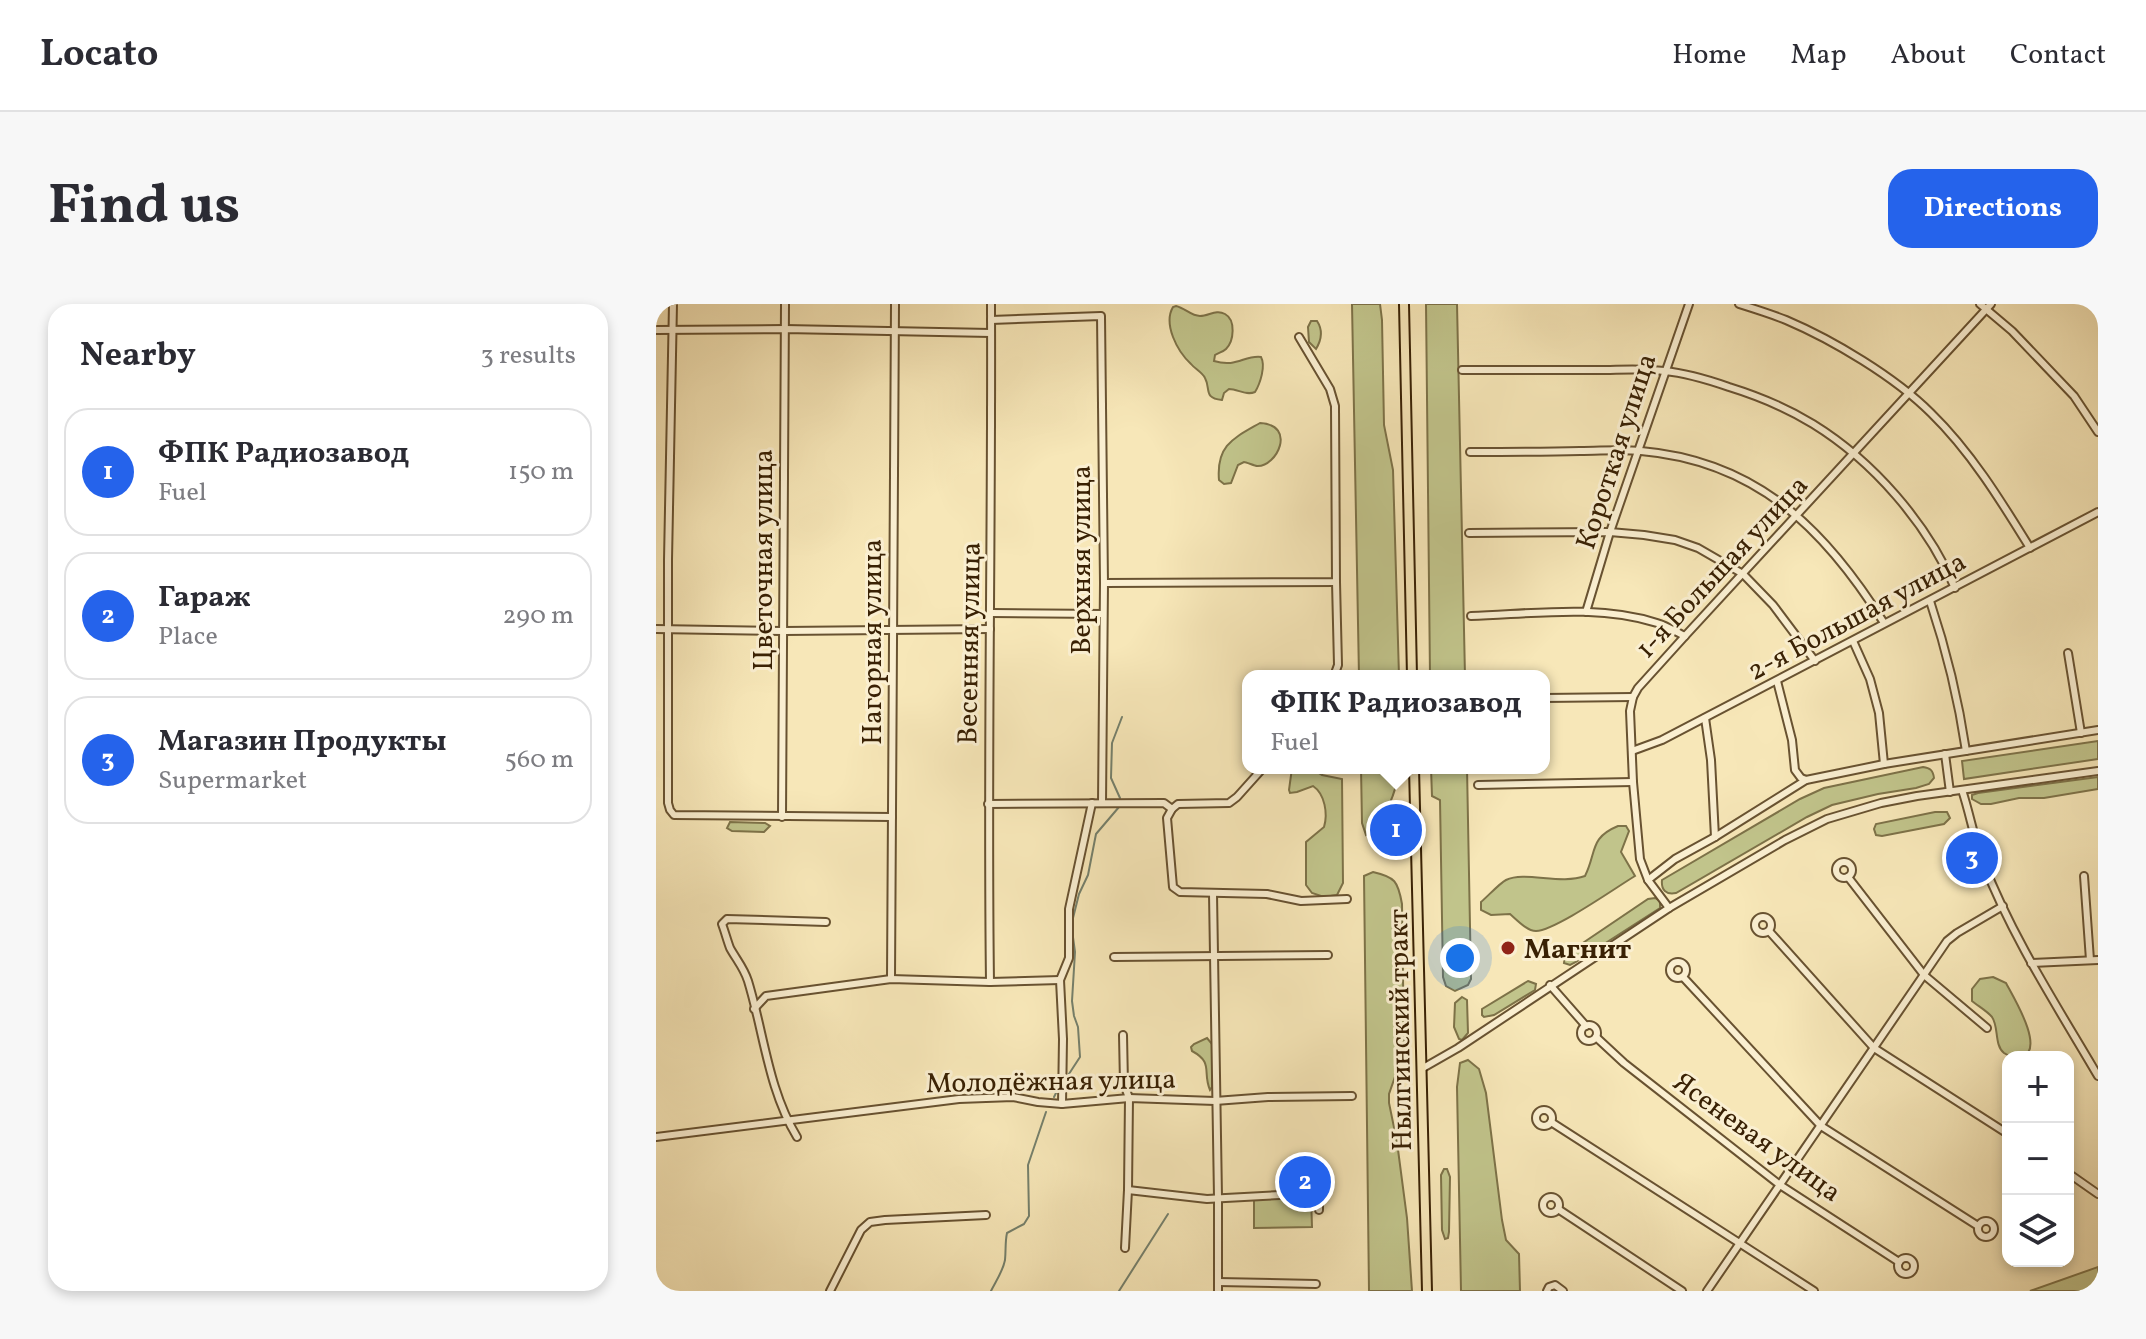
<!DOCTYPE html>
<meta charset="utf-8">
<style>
:root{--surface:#fff;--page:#f7f7f7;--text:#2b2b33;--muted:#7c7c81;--line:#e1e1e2;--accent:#2563eb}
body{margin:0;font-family:Vollkorn,serif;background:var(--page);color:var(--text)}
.controls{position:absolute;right:24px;bottom:24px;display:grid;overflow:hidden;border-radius:16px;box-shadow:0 4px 12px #0003}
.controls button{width:72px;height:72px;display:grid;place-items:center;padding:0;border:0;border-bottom:2px solid var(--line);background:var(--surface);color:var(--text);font:40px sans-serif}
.you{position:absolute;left:804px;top:654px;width:28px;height:28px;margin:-20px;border:6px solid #fff;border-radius:50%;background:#1a73e8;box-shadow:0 0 0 12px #1a73e833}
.badge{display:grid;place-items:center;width:52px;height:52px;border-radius:50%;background:var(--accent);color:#fff;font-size:26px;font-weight:700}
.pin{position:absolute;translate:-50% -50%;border:4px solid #fff;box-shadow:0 2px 8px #0006}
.popup{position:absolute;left:586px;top:366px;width:308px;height:104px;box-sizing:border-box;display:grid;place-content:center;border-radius:16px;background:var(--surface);filter:drop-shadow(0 2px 6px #0005);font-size:26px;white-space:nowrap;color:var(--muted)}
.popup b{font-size:30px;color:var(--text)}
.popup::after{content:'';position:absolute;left:50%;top:100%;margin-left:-16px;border:16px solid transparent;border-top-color:var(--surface)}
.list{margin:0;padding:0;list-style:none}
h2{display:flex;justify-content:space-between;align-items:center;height:104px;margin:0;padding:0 32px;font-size:34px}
h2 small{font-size:26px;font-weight:400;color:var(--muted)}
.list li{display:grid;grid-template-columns:52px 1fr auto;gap:24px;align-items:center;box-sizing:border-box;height:128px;margin:0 16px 16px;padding:0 16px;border:2px solid var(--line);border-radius:24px}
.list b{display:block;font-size:30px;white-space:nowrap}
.list p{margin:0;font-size:26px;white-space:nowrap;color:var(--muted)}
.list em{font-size:26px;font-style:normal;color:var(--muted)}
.icon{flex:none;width:44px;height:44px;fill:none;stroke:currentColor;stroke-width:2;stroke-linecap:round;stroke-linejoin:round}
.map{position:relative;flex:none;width:1442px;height:987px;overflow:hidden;border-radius:24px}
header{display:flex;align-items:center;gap:48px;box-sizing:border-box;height:112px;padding:0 40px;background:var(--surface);border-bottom:2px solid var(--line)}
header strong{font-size:38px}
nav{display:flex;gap:44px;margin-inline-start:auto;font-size:28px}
.intro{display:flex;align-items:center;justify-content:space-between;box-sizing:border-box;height:192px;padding:0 48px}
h1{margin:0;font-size:56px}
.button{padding:20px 36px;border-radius:24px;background:var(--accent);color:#fff;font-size:28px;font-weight:700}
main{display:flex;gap:48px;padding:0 48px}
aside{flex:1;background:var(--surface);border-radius:24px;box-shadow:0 4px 12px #0003}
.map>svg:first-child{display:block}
</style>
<header>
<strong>Locato</strong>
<nav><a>Home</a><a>Map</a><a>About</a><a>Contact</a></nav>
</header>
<div class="intro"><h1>Find us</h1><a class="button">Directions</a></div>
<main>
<aside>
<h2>Nearby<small>3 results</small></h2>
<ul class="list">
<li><span class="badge">1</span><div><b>ФПК Радиозавод</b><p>Fuel</p></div><em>150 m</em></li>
<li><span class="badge">2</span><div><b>Гараж</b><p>Place</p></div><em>290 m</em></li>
<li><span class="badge">3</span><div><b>Магазин Продукты</b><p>Supermarket</p></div><em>560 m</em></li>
</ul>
</aside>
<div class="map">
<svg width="1442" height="987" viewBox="0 0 1442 987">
<rect width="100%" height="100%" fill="#f7e7b8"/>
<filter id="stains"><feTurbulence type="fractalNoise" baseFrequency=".0025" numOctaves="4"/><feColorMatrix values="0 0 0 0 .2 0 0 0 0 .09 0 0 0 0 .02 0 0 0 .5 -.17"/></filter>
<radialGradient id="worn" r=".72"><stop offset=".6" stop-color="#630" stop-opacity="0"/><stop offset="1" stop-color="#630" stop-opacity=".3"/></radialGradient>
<g fill="#c1c48b" stroke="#7d7248" stroke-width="2">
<polygon points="696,0 724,0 726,16 728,121 737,166 743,372 703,372"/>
<polygon points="770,0 801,0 809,372 774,372"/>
<path d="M520,2C529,4 535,12 544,12C553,12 560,5 569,10C580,16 578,37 570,45C567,48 562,49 559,51L558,57C581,64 588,51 605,53C610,62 604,80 599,88C590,92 582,85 573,85L568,89L566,96C547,94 555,85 549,74C546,68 539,65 535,60C521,47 507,20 517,3Z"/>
<path d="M655,17H661C667,26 666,35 660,45L653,38L652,23Z"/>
<path d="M604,119C641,121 621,163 601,162C599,162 590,158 588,158L582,161L575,179L568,180L563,176C560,141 578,134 604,119Z"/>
<polygon points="1442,437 1442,455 1308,475 1306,457"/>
<path d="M1267,463C1274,464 1277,466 1278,474L1273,480L1260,484L1222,490L1176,501L1151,513L1020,589C1010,591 1005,586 1006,576L1144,495L1168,484Z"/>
<path d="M636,464H655L666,471L686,475L687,579L681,591L668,593L656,589L650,581V538L668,523C672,510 669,490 657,482L641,488L634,489L633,486Z"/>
<path d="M705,464H744C741,483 729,522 710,531L706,519Z"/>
<polygon points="775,464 811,464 815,675 812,681 799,687 790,682 787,673 784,496 776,492"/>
<polygon points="1442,473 1442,485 1388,494 1363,494 1335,500 1325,500 1316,495 1316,491 1322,489"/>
<polygon points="1279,508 1291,508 1294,514 1288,520 1226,532 1220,531 1218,525 1220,520"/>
<polygon points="74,518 109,519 114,522 108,528 76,527 71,524"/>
<path d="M962,522H970L973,527L965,548L979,572C959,584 900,626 880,627C871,627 861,616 854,610L835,611L825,606V598C831,593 844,579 850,576C869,567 905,581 929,572C941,548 933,534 962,522Z"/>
<path d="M717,568C739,573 742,577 746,600L748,747L733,790V799L741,838L751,914L756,987H713L708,572Z"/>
<polygon points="999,594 1004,597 1004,604 920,658 914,661 908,659 909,651 992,595"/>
<path d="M1337,673L1350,679C1356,691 1390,745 1366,753C1361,754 1352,752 1348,749C1338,741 1343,723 1336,713C1331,707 1322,702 1316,697V685L1324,675Z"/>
<polygon points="872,677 880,680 879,686 838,711 828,713 826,711 826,705"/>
<polygon points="806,693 811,696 812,729 806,736 803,735 798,723 799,699"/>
<path d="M551,734L556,740V783L554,786C546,767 558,759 536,747L535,743L538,740Z"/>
<polygon points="812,756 823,765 830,789 846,916 850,936 863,950 864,987 805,987 801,783 804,759"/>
<polygon points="788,865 791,865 794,873 793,928 792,934 789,935 786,926 785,871"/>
<polygon points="655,892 656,923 598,924 598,893"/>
<polygon points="1442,963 1442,987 1374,987"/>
</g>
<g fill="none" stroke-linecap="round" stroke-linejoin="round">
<g stroke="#75806c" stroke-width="2">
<polyline points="464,494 455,474 456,439 466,413"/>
<polyline points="409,776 424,753 422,723 418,712 416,697 419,648 416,626 417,614 423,590 432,571 440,530 463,503"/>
<polyline points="398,793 401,787"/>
<path d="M335,987C340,977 347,967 349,956C350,946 349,938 351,929L368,920L373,912L372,861L390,808"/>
<polyline points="463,987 512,910"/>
</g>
<g stroke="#685231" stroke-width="10">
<g id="minor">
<polyline points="17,0 12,256 12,499 14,506 18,511 236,513"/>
<path d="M1083,0C1099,5 1115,10 1130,16C1177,36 1239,73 1275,109C1315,148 1345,197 1374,244"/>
<polyline points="1324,0 1356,27 1418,92 1442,128"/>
<polyline points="335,16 445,12 448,279 446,499"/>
<polyline points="0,26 129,25 335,29"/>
<path d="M806,66C851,66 896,66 941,66C963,66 986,64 1008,67C1030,69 1053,76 1073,83C1102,92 1131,104 1157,120C1217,157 1271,219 1299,284"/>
<path d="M814,148C851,148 888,148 924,147C944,147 965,145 985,147C1101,157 1169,225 1228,319"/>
<polyline points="813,229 954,228 988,231 1019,236 1042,244 1087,270 1117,301 1159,357"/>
<polyline points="448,279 680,278 679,102 674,85 643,33"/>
<path d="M1274,297C1291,348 1302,393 1310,447"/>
<polyline points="930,308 954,228 1033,0"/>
<polyline points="335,309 447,310"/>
<path d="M815,312C876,310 942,300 1001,319C1011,322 1020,328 1029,332"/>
<polyline points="0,325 128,327 334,325"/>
<polyline points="1197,337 1214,375 1223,409 1228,460"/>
<polyline points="1412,349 1425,429"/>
<polyline points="678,372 682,361 680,278"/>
<polyline points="1121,377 1136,436 1139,466 1145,474 1150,476"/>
<polyline points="888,394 977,393"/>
<polyline points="1049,414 1055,456 1059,533"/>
<polyline points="976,447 1006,436 1442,208"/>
<polyline points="1289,450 1294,488"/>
<polyline points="607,464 581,493 573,499 522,500 516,505 511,514 517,583 524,588 611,590 645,597 691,595"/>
<polyline points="822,481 977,478"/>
<path d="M1306,486C1314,510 1318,535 1327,558C1356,633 1401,702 1442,772"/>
<polyline points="332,500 508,499 516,505"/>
<polyline points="126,513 129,0"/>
<circle cx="1188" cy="566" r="8"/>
<polyline points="1428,572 1434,656"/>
<polyline points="1192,573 1268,671 1331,724"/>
<polyline points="992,576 1019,555 1059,533 1150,476 1228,460 1442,426"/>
<polyline points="557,590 562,893 562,987"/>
<polyline points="1013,604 992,576 984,555 977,478 974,407 977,393 982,384 1029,332 1335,0"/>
<circle cx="1107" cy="621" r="8"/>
<polyline points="1113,627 1218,744 1352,830"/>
<polyline points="458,653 672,651"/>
<circle cx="1022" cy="666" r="8"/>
<polyline points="1375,659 1442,656"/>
<polyline points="1027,673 1165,822 1322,922"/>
<polyline points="235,675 239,0"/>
<path d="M334,678C331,452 336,226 335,0"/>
<polyline points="894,681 930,722"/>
<polyline points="98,705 110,692 235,675 334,678 404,676"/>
<circle cx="933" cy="729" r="8"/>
<polyline points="467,731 468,780 473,794 472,886 469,944"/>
<polyline points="940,733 968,759 1124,881 1243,958"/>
<polyline points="767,764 802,744 1013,604 1129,536 1171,515 1225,499 1261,492 1442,467"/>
<polyline points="406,800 407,735 404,676 413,654 413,605 436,499"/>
<circle cx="888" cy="814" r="8"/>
<polyline points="895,818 1158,987"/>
<polyline points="0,833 303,795 357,793 382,798 406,800 473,794 559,797 612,793 696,792"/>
<path d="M141,833C112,785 108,729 92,677C88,664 80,655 74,644C71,636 69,628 66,620L71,615L170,618"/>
<polyline points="663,867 663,906"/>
<polyline points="1412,869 1442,890"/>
<polyline points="472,886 551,895 662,889"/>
<circle cx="895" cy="901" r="8"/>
<polyline points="902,905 1026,987"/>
<circle cx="1330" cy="925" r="8"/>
<circle cx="1250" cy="962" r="8"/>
<polyline points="562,978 660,980"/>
<polyline points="174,987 205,926 214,918 229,916 330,911"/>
<polyline points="891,987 893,983 899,981 907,987"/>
<polyline points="1051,987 1291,637 1301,629 1347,602"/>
</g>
</g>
<g stroke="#392104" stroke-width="12">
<g id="major">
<polyline points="748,0 756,372"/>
<polyline points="758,464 771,987"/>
</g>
</g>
<use href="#minor" stroke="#faefd1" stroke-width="6"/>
<use href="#major" stroke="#f7e7b8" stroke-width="8"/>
</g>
<circle fill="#8f2418" stroke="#faefd1" stroke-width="3" cx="852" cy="644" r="8"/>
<g text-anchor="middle" stroke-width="6" stroke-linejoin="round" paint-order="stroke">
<g font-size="28" fill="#392104" stroke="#faefd1">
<text transform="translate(959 147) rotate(-72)" y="10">Короткая улица</text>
<text transform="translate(106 256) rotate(-90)" y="10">Цветочная улица</text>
<text transform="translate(424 256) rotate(-90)" y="10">Верхняя улица</text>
<text transform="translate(1065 262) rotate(-47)" y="10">1-я Большая улица</text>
<text transform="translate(1200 311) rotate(-28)" y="10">2-я Большая улица</text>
<text transform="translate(215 338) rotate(-90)" y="10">Нагорная улица</text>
<text transform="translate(312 339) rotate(-89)" y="10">Весенняя улица</text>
<text transform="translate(743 726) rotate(-91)" y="10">Нылгинский тракт</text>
<text transform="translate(395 776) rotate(-1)" y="10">Молодёжная улица</text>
<text transform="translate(1102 832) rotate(36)" y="10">Ясеневая улица</text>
</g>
<g font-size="28" font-weight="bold" fill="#392104" stroke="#faefd1" text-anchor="start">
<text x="868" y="654">Магнит</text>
</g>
</g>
<rect width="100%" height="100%" filter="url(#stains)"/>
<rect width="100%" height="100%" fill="url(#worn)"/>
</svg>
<div class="controls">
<button>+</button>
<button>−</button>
<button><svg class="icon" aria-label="layers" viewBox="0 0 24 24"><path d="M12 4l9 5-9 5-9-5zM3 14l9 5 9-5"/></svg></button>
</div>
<div class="you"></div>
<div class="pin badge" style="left:740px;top:526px">1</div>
<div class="popup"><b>ФПК Радиозавод</b>Fuel</div>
<div class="pin badge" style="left:649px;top:878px">2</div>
<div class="pin badge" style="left:1316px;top:554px">3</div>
</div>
</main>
